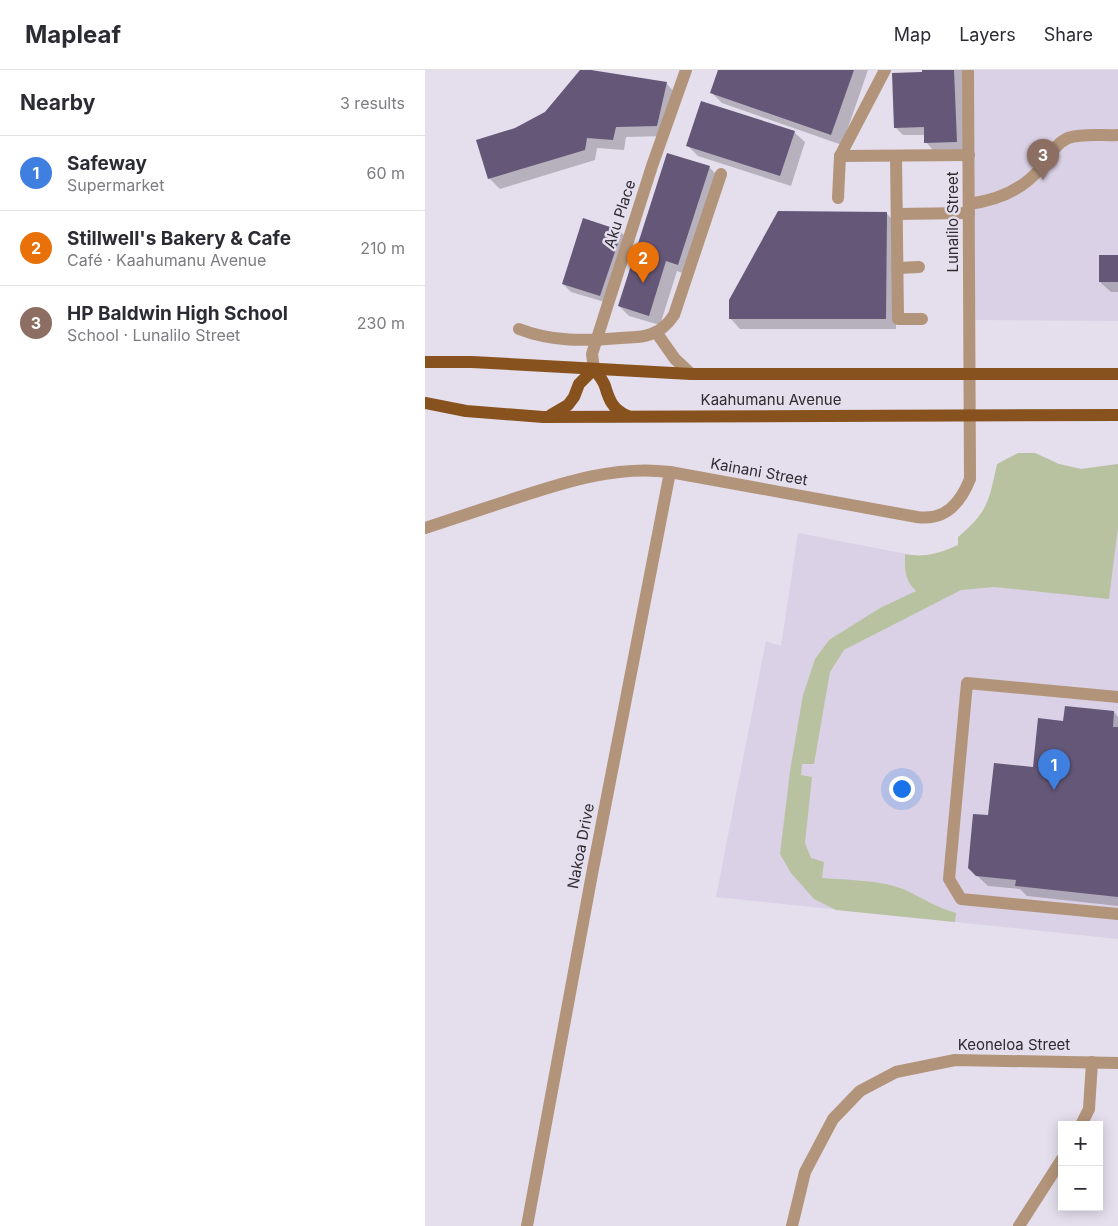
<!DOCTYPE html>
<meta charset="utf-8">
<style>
:root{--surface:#fff;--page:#f7f7f7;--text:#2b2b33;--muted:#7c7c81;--line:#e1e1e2;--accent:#7c3aed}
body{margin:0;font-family:Inter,sans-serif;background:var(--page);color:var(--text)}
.controls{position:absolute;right:15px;bottom:15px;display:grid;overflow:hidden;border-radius:0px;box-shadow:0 2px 12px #0003}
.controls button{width:45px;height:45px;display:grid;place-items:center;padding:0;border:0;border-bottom:1px solid var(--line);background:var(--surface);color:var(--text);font:25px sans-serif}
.you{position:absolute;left:476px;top:718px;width:18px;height:18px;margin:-12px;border:4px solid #fff;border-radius:50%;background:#1a73e8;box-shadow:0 0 0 8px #1a73e833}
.badge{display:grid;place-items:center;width:32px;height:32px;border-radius:50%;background:var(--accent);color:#fff;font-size:16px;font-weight:700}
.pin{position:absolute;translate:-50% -41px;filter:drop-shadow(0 1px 2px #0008)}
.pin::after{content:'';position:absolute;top:26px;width:18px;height:15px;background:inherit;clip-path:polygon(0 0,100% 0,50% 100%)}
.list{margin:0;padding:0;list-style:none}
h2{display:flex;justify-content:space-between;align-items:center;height:65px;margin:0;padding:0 20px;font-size:21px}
h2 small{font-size:16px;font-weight:400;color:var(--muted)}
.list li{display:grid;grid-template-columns:32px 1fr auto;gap:15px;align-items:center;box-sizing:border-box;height:75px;padding:0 20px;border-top:1px solid var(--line)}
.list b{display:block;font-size:19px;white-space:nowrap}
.list p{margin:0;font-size:16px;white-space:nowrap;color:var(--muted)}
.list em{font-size:16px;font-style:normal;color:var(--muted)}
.map{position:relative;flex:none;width:693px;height:1156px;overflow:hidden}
header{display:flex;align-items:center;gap:30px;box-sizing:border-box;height:70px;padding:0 25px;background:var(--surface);border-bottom:1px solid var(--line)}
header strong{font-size:24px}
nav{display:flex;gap:28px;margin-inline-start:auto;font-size:18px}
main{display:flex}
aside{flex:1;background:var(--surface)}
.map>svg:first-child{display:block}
</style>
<header>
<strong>Mapleaf</strong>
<nav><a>Map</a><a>Layers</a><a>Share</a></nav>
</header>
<main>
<aside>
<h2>Nearby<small>3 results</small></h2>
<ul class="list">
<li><span class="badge" style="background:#3f7fe0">1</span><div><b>Safeway</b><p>Supermarket</p></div><em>60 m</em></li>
<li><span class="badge" style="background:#e8710a">2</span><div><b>Stillwell's Bakery &amp; Cafe</b><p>Café · Kaahumanu Avenue</p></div><em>210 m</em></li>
<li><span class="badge" style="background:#8d6e63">3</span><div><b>HP Baldwin High School</b><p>School · Lunalilo Street</p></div><em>230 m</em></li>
</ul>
</aside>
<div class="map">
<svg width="693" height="1156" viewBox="0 0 693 1156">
<rect width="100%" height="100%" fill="#e4deed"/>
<g fill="#dad1e6">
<polygon points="543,0 693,0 693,251 545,250"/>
<polygon points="593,383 610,383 634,394 656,399 693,394 693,869 291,827 341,571 356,576 373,463 492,486 512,484 551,468 568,450"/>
</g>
<path fill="#b9c2a0" d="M593,383H610L634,394L656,399L693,394V457L684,529L569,517L536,520L419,580L405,602L389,694H377L376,705L387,707L380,773L386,788L399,792L397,808C422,810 455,810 478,819C496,827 512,838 531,843L530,852L411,840L389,829L366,803L355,784L365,701L378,625L390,589L404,570L455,538L491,521C479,509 480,500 480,484C500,488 515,483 533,475V467C563,442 564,431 572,394Z"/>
<g fill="#0003">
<polygon points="157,0 241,13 251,24 242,66 201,67 199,80 172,78 170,90 75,119 65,109 52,71 91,59 120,42"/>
<polygon points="294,0 443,0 417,75 297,33 287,23"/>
<polygon points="498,0 537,0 539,79 508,80 501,72 500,65 478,65 470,57 498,3"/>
<polygon points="369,62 380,72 366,116 273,86 263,76"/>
<polygon points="284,97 295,108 263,205 252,201 235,255 204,246 194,236"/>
<polygon points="462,144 472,154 471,259 315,259 305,248"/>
<polygon points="196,162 204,170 183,233 146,222 138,214"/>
<polygon points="693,186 693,222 686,222 675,212"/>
<polygon points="689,642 693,647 693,836 602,826 595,819 563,816 544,798 565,747 609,698 639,653"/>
</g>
<g fill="#655778">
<polygon points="155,0 166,0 242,12 232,56 191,57 188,70 162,68 160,80 63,109 51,70 90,58 120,42"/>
<polygon points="293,0 429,0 406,65 285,23"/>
<polygon points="497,0 529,0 532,72 499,73 499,57 469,58 467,3 497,2"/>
<polygon points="276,31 370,61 355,106 261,76"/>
<polygon points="242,83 285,96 253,195 241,191 224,246 193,236"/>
<polygon points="353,141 462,142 461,249 304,249 304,230"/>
<polygon points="158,148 197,161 175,226 137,214"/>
<rect x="674" y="185" width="19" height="27"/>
<polygon points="640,636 689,641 688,657 693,657 693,827 590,816 591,810 551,806 543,798 548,744 563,745 569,693 608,697 613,648 638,651"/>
</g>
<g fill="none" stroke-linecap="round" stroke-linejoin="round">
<g stroke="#b2947a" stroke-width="12">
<polyline points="460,0 415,86 544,85"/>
<polyline points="471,86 473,249 497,249"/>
<polyline points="413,128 415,86"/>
<path d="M544,134C573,130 599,120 617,96C625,86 630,74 643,68C658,63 678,66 693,65"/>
<polyline points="472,144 544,143"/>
<polyline points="473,198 494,197"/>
<path d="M94,259C127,272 160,271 196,268C206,267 217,268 226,264C236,261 243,254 249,245L296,104"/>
<polyline points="231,262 250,289 266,304"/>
<polyline points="169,299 167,284 227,96 261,0"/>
<path d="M0,458C30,448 61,438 91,428C140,412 192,395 245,402L492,447C520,451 535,434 545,409L543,0"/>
<polyline points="693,627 542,613 524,809 536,829 693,844"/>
<polyline points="656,1055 664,1039 667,992"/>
<polyline points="102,1156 167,804 245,402"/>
<polyline points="367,1156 380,1102 408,1049 435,1021 471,1002 530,990 693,993"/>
<polyline points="594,1156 637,1089"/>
</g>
<g stroke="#87521d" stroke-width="12">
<polyline points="0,292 47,292 266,304 693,304"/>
<path d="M169,299C173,304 178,310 180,316C184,330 188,340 203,346"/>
<polyline points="0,333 41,341 118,347 693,345"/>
<polyline points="126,345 143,335 149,327 154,314 169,299"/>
</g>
</g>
<g text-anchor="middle" stroke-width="5" stroke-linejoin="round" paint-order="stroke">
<g font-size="15" fill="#2e2b31" stroke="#e4deed">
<text transform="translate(195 144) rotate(-72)" y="5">Aku Place</text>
<text transform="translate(528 152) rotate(-90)" y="5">Lunalilo Street</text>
<text x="346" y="335">Kaahumanu Avenue</text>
<text transform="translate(334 402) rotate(10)" y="5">Kainani Street</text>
<text transform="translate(156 776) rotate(-79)" y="5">Nakoa Drive</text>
<text x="589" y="980">Keoneloa Street</text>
</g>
</g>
</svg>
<div class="controls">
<button>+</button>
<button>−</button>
</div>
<div class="you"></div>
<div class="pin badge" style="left:629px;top:720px;background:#3f7fe0">1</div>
<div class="pin badge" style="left:218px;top:213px;background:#e8710a">2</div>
<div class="pin badge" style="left:618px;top:110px;background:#8d6e63">3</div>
</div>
</main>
